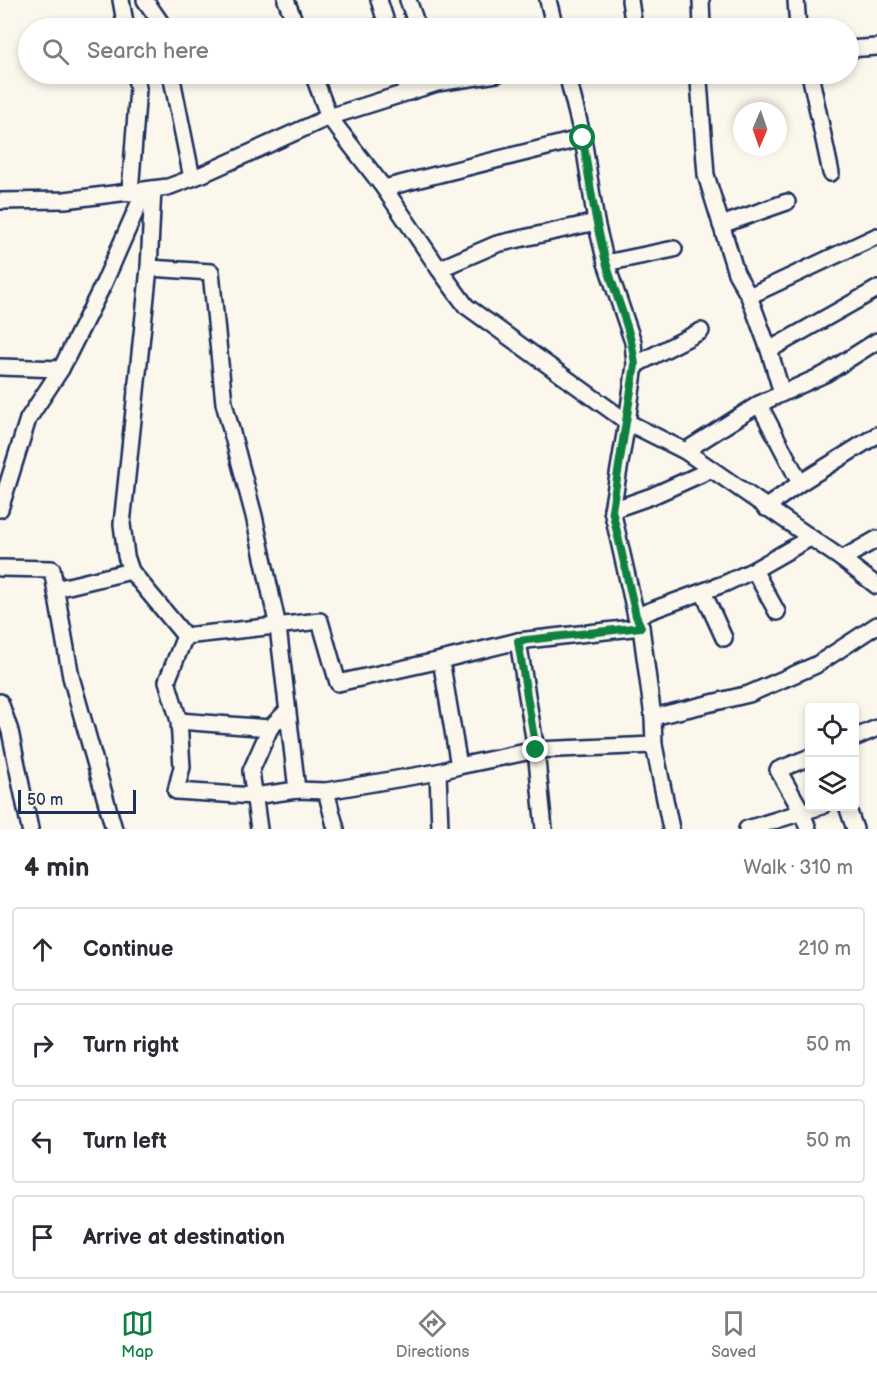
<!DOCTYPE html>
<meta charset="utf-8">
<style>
:root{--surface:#fff;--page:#f7f7f7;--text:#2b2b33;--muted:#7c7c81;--line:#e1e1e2;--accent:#0b8043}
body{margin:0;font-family:"Balsamiq Sans",sans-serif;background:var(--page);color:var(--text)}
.controls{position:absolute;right:18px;bottom:18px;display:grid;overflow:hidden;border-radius:6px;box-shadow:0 3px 9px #0003}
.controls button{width:54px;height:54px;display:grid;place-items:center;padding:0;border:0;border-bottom:2px solid var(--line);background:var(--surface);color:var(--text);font:30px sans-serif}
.compass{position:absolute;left:733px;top:102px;width:54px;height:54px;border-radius:50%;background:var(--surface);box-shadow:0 3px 9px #0003;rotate:182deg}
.scale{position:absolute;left:18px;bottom:15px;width:118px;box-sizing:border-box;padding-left:6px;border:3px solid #1b2f5e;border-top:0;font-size:16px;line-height:21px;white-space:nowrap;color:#1b2f5e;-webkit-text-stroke:4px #fbf7ec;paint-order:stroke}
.stop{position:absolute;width:18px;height:18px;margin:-14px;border:4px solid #0b8043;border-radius:50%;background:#fff}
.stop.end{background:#0b8043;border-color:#fff;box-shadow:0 2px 6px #0008}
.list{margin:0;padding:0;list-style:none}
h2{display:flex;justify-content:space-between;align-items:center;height:78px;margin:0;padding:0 24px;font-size:26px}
h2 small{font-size:20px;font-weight:400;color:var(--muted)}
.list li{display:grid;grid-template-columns:39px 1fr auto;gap:18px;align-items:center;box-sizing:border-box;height:84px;margin:0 12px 12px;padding:0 12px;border:2px solid var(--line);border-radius:6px}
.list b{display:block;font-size:22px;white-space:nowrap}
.list em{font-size:20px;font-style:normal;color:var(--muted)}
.icon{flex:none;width:33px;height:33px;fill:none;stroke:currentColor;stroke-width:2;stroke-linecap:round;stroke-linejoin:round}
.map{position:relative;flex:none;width:877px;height:829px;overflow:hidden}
.search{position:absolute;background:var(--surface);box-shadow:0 3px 9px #0003;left:18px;right:18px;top:18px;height:66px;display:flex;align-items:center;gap:15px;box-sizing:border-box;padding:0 21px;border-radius:33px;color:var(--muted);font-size:22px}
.sheet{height:462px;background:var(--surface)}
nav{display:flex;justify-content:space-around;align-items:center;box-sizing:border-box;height:84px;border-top:2px solid var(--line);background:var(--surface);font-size:16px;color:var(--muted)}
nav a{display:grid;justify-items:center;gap:3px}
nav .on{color:var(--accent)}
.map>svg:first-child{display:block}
</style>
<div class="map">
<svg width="877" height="829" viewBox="0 0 877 829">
<rect width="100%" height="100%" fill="#fbf7ec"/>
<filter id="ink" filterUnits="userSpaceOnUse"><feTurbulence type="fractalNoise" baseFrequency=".0167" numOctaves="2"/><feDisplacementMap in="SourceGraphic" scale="12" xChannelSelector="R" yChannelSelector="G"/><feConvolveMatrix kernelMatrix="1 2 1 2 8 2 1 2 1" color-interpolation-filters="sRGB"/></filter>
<g filter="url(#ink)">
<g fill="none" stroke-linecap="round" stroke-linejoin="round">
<g stroke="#1b2f5e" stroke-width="20">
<g id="minor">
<polyline points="121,0 126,28"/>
<polyline points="145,0 161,23 162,28"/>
<polyline points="286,0 297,28"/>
<polyline points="379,0 388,28"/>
<polyline points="408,0 418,28"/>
<polyline points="548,0 555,28"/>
<polyline points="630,0 634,28"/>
<polyline points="701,0 702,28"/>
<polyline points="796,0 798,28"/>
<polyline points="848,49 877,47"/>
<polyline points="171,74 192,178"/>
<polyline points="313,74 329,117 384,188 439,269 466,306 627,422 685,451 842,559 877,586"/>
<polyline points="403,74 409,92"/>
<polyline points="701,74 699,81 706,175 736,273 749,296 769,350 782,393"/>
<polyline points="810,74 831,173"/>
<polyline points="384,188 583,138"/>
<polyline points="153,189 149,268 122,524 126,556 131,571 185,636 167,681 179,721 182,767 176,791 254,796 297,790 326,791 336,829"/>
<polyline points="130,193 138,88 135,74"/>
<polyline points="0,201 65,200 168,187 203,174 329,117 437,83 497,74"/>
<polyline points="721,225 787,202"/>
<polyline points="606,263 674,249"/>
<polyline points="149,268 211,272 224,403 254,516 278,627 297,790"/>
<polyline points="439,269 497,244 596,222"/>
<polyline points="749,296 877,236"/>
<polyline points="769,350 877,289"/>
<polyline points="635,365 701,331"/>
<polyline points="0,367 61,369"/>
<polyline points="759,404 800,483 765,508"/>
<polyline points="685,451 759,404 825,374 877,341"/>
<polyline points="800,483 877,435"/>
<polyline points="0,509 28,419 61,369 104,283 144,192"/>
<polyline points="612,510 652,496 710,470"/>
<polyline points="842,559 877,539"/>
<polyline points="0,568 52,569 71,677 114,829"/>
<polyline points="754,570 777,612"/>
<polyline points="56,589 131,571"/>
<polyline points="703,592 724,638"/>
<polyline points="636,616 726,583 754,570 810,538"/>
<polyline points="641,627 653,717 654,745 671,829"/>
<polyline points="185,636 320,621 338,683 441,660"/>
<polyline points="518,641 536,750 544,829"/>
<polyline points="0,702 10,731 30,829"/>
<polyline points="653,717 749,694 816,665 877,625"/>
<polyline points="179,721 270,728 286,712"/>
<polyline points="854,738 877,728"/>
<polyline points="459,766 536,750 654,745"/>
<polyline points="326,791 438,772"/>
<polyline points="847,806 855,829"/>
<polyline points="259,829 251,771 270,728"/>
<polyline points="440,829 438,772 459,766 441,660 518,641 641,627 636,616 612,510 627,422 635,365 633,342 606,263 596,222 583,138 567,74"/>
<polyline points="747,829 822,806"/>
<polyline points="808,829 802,812 778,770 810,757"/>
</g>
</g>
<use href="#minor" stroke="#fbf7ec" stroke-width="15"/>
</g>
</g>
<g fill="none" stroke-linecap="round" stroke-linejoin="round" filter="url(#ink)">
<path stroke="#0b8043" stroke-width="8" d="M536,750L518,641L641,627L636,616L612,510L635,365C631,328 616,298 606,262C595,222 589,179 583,138"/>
</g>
</svg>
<div class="controls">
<button><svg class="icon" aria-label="locate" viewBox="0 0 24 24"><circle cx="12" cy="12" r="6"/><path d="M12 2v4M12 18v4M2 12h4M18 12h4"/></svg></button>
<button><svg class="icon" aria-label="layers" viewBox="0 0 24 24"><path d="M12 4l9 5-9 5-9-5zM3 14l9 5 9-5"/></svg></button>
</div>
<svg class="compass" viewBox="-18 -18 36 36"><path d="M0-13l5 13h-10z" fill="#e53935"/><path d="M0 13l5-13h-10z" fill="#7c7c81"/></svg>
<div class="scale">50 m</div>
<div class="stop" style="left:583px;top:138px"></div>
<div class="stop end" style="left:536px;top:750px"></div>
<div class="search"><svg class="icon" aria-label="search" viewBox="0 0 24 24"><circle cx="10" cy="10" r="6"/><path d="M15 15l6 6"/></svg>Search here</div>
</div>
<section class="sheet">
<h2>4 min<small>Walk · 310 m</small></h2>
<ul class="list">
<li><svg class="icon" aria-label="ahead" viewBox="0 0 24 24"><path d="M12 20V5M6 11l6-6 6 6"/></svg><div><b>Continue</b></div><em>210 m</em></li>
<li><svg class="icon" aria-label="right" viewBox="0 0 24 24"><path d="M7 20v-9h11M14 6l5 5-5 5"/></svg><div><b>Turn right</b></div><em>50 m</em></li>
<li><svg class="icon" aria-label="left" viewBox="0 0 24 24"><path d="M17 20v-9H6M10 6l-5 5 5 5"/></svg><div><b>Turn left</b></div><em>50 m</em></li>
<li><svg class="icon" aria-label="arrive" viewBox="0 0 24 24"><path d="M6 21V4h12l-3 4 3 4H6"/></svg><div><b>Arrive at destination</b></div></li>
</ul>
</section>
<nav>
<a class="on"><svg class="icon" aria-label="map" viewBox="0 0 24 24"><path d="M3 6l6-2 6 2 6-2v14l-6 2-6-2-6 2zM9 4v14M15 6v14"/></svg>Map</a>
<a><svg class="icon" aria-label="directions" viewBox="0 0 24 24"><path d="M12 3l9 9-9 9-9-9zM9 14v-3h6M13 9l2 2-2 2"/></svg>Directions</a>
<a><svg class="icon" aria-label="saved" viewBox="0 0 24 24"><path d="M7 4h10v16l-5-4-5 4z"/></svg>Saved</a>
</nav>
